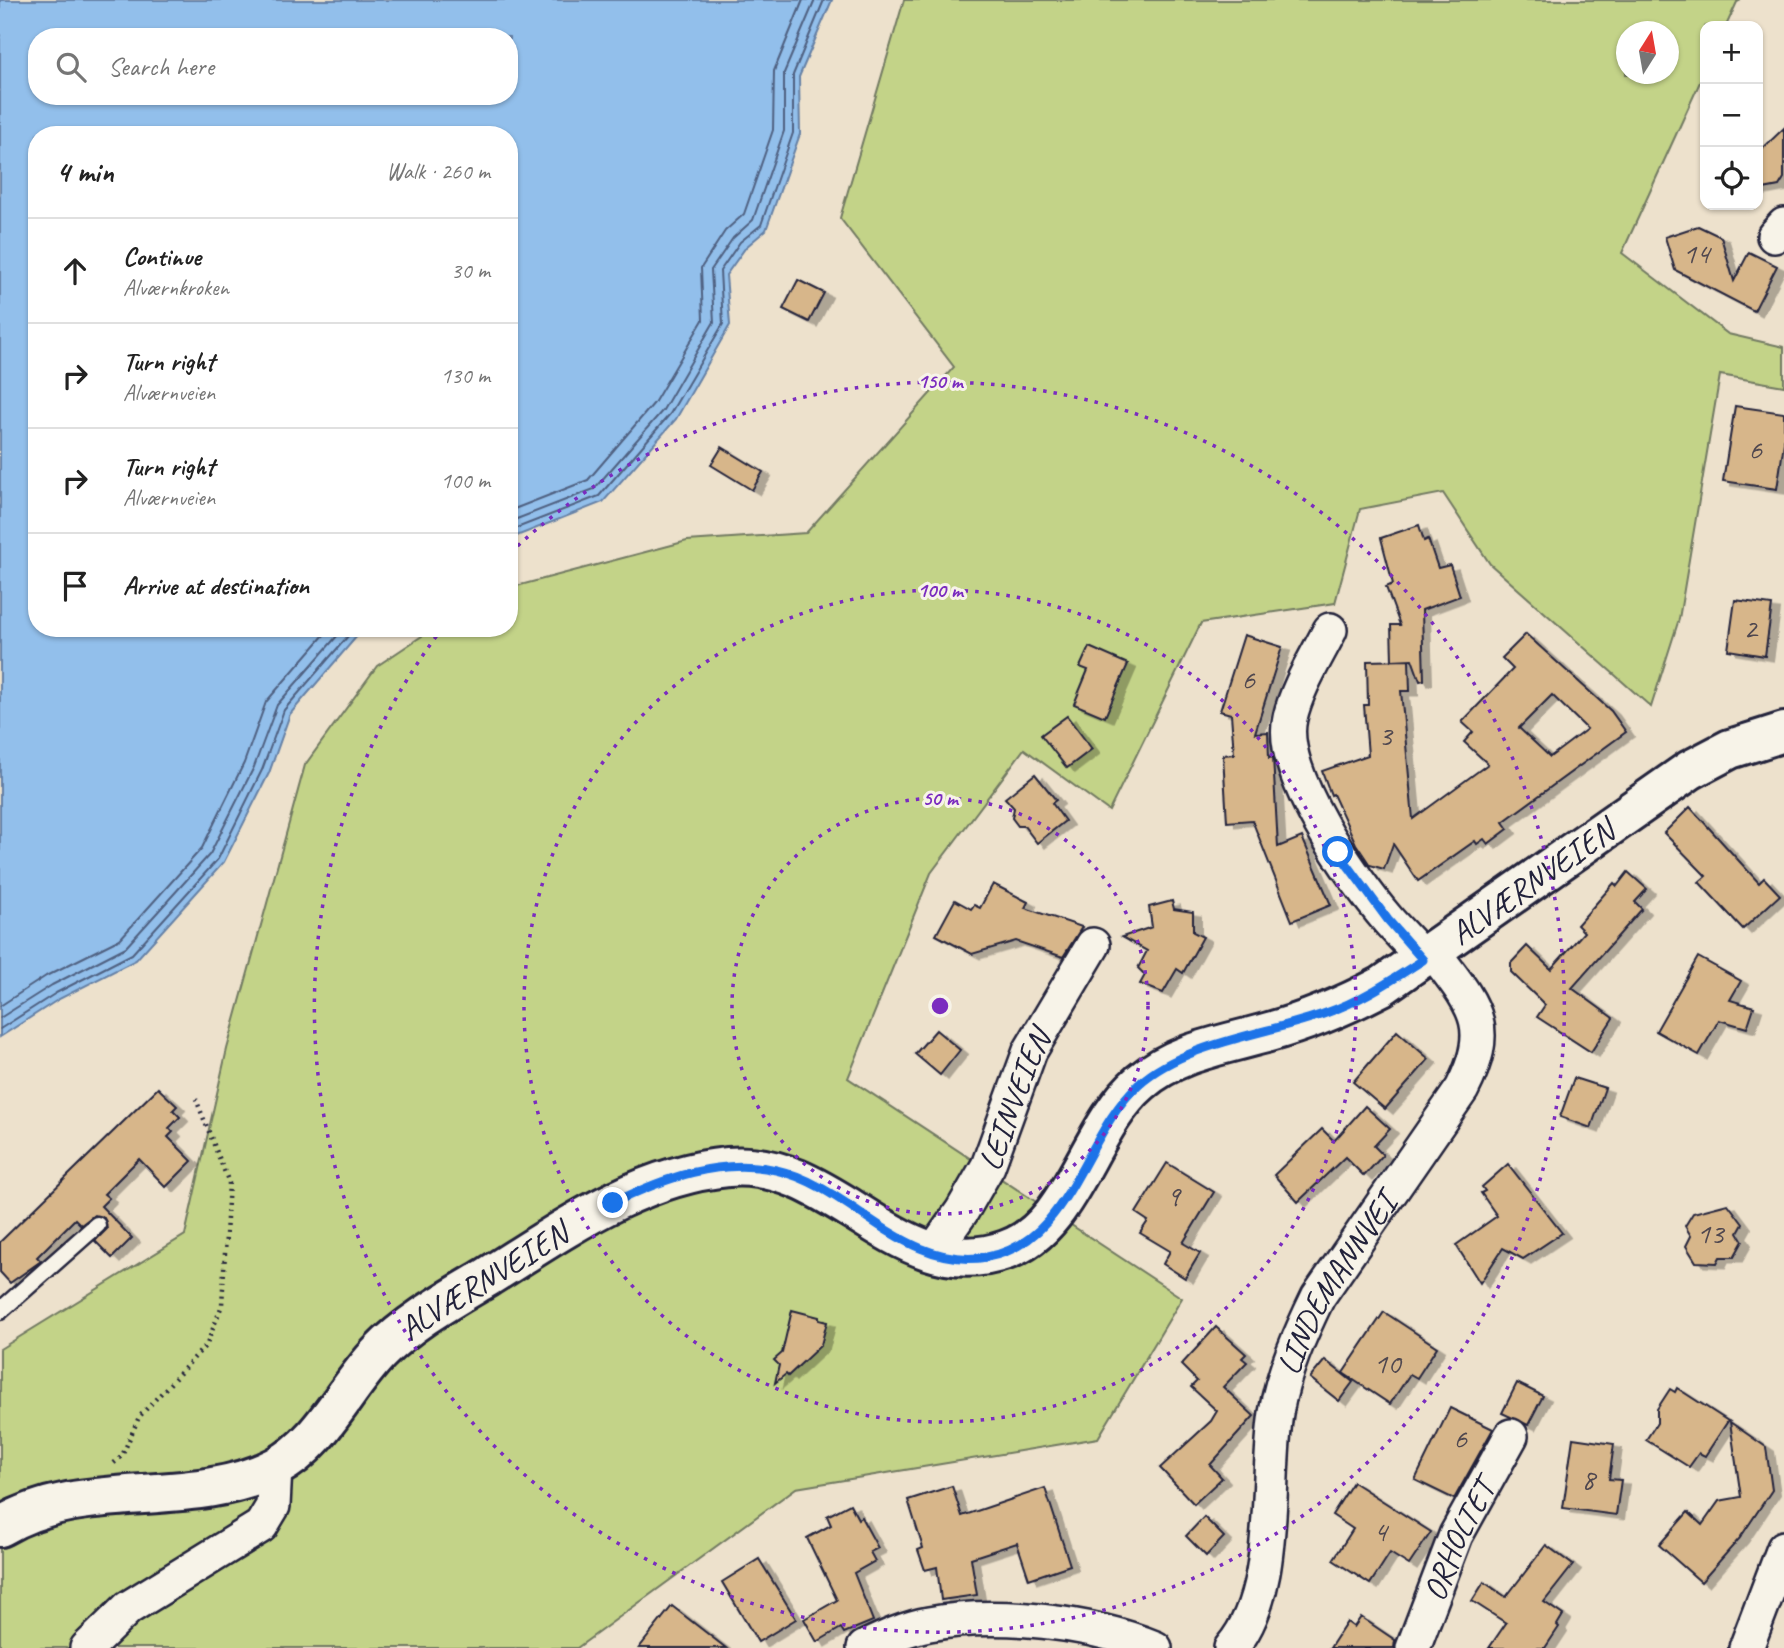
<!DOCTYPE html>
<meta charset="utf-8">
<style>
:root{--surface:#fff;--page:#f6f6f6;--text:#222;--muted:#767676;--line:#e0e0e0}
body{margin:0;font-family:Caveat,sans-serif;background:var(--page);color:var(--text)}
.controls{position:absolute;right:21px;top:21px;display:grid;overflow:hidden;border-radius:14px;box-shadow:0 2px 5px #0004}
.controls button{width:63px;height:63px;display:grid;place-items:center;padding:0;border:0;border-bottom:2px solid var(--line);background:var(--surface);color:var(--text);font:35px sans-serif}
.compass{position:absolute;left:1616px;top:21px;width:63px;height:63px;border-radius:50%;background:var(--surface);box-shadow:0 2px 5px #0004;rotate:11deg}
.stop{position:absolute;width:21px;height:21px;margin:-16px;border:5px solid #1a73e8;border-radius:50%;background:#fff}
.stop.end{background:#1a73e8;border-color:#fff;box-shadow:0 2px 7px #0008}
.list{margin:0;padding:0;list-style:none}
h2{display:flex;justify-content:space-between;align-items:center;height:91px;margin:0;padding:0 28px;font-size:30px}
h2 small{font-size:23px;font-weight:400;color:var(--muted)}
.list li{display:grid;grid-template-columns:46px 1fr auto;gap:21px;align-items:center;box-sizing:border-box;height:105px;padding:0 28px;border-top:2px solid var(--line)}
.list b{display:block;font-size:26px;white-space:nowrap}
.list p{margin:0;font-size:23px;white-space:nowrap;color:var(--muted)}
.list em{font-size:23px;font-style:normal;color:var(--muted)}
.icon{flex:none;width:38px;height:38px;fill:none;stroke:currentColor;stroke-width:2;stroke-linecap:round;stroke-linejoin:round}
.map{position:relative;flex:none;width:1784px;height:1648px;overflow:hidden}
.search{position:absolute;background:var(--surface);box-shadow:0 2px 5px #0004;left:28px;top:28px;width:490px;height:77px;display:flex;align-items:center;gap:18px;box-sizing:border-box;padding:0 24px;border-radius:28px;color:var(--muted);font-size:26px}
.panel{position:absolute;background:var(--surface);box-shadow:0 2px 5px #0004;left:28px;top:126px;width:490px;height:511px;border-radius:28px}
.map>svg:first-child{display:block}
</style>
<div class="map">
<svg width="1784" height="1648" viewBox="0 0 1784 1648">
<defs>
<filter id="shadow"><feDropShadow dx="8" dy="4.5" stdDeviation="0" flood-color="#0004"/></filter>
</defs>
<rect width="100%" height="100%" fill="#ede1cc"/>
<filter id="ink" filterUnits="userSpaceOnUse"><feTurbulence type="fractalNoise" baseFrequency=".0143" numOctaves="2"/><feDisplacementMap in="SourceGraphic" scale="14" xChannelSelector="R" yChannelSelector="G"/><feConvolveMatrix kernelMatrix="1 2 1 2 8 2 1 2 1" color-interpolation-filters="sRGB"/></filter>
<g filter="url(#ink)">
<path fill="#c3d388" stroke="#727a62" stroke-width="2" fill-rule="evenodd" d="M904,0H1741L1737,2L1726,26H1705V71L1622,253L1728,334L1784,347V386L1720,375L1679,619L1651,707L1490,564L1443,493L1360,509L1335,603L1201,623L1109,811L1024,749L931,873L848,1078L1182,1298L1098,1438L796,1488L577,1648H0V1349L185,1235L227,1049L305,765L377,666L434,628H509V588L687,541L806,533L954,367L840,218ZM1626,32H1668V74H1626Z"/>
<path fill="#92bfeb" stroke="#6580a5" stroke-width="2" fill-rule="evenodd" d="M0,0H832L799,77L800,134L766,230L746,247L726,275L730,325L676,419L603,502L509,539V135H37V628H364L290,714L269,773L224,862L136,960L59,999L0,1037ZM37,37H509V96H37Z"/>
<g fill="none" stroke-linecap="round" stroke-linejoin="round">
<g stroke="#4f6181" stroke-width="2">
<polyline points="509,511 588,480 654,403 703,320 701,268 725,231 744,214 773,130 774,71 803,0"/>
<polyline points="509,522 594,489 663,410 714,322 711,270 733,238 753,220 784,131 784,73 815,0"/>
<polyline points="509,531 599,496 670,414 723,324 720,271 740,242 761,225 793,133 793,75 824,0"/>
<polyline points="0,1006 46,976 120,939 202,848 244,763 266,702 330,628"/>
<polyline points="0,1018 52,985 126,947 210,854 254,767 277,705 344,628"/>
<polyline points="0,1029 56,993 132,954 218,859 262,770 284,710 355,628"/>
</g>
</g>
<g fill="#d7b68a" stroke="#22223b" stroke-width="2" fill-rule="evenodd" filter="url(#shadow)">
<polygon points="1784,128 1784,178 1779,186 1758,190 1758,153"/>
<polygon points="1698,226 1721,237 1734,281 1749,252 1777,266 1754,311 1675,270 1665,237"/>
<polygon points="798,280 824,293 809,322 783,309"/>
<polygon points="1735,406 1784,413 1784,443 1777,489 1723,481"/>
<polygon points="722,447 763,472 752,490 711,465"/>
<polygon points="1419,525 1424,541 1428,539 1438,568 1450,565 1460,596 1422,610 1424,680 1420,681 1412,659 1392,660 1391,625 1400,625 1386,587 1393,584 1381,538"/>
<polygon points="1735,600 1772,605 1765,656 1728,650"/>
<path d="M1526,634L1611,711L1626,732L1503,822L1508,829L1488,844L1484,839L1477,844L1475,841L1418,881L1393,844L1384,869L1370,865L1356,844L1333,794L1331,795L1322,771L1368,755L1364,705H1368L1367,661L1409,660L1410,691H1401L1413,819L1488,764L1464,742L1473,732L1462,722L1513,669L1502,658ZM1552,695L1587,729L1550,757L1519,728Z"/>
<polygon points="1244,635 1282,647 1255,733 1268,732 1269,758 1273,757 1278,847 1302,837 1331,905 1292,921 1252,820 1227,822 1223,755 1234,754 1231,714 1220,711"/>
<polygon points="1089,647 1128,664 1105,717 1074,704 1088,670 1080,667"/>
<polygon points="1067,716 1092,749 1067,768 1041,735"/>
<polygon points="1035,774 1056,800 1052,803 1065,821 1037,843 1024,826 1018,826 1012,818 1014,808 1005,798"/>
<polygon points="1690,807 1759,883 1764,878 1780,895 1743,929 1699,882 1706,876 1664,833"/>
<polygon points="1628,872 1647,889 1635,902 1642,909 1572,988 1613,1018 1591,1052 1537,1017 1545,1005 1511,972 1511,963 1527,946 1551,969 1584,932 1577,925 1614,883 1617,886"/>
<polygon points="993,884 1028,902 1025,908 1082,927 1063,957 1016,941 972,954 936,935 955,900 971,909 974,905 980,908"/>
<polygon points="1172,901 1174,909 1193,912 1193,932 1203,937 1183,973 1177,969 1163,993 1140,984 1145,975 1138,968 1147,951 1122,937 1152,927 1149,907"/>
<polygon points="1698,957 1741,981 1730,1000 1754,1007 1747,1028 1719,1020 1699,1055 1656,1031"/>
<polygon points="936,1030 960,1050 940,1075 915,1054"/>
<polygon points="1397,1031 1429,1059 1385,1109 1353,1082"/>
<polygon points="1574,1078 1605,1088 1591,1128 1560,1117"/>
<polygon points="158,1088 177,1106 173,1110 180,1117 169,1128 173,1132 168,1137 192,1161 166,1187 139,1159 104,1194 109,1198 101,1206 132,1238 112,1258 95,1241 107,1229 104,1218 94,1215 81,1225 75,1219 37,1257 41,1261 10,1283 0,1272 0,1242"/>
<polygon points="1365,1106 1390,1129 1374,1146 1383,1155 1364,1176 1345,1157 1298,1202 1274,1175 1322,1129 1334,1141"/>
<polygon points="1167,1163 1214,1192 1183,1243 1200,1253 1185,1278 1163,1264 1170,1251 1140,1233 1148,1221 1136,1213"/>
<polygon points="1508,1164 1562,1233 1523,1259 1503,1248 1480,1283 1456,1245 1497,1216 1481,1193 1485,1191 1482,1187"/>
<polygon points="1728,1204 1743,1224 1738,1233 1743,1241 1734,1257 1720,1257 1717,1263 1696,1262 1686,1246 1691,1236 1685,1226 1693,1213"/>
<polygon points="792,1310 819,1317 819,1320 827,1322 821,1345 788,1376 786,1374 775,1383 779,1365 774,1360 782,1353"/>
<polygon points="1384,1312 1437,1347 1417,1378 1410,1374 1390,1404 1343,1373"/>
<polygon points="1216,1327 1246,1354 1242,1358 1247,1362 1223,1387 1254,1416 1210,1465 1222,1478 1194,1504 1160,1468 1211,1421 1217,1411 1191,1387 1197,1381 1181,1365"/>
<polygon points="1325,1360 1353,1382 1339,1401 1310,1378"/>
<polygon points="1517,1383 1543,1396 1528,1425 1502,1413"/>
<polygon points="1677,1388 1728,1421 1705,1456 1699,1453 1689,1467 1646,1440 1657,1423 1657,1409 1670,1389 1675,1392"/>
<polygon points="1450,1408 1493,1429 1454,1499 1415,1480"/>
<polygon points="1730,1422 1766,1447 1772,1490 1740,1538 1701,1582 1659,1545 1688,1512 1702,1525 1719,1501 1741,1497"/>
<polygon points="1573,1438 1614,1444 1609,1479 1621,1480 1616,1515 1563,1508"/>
<polygon points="1353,1482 1431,1532 1409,1565 1390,1553 1370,1584 1333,1560 1353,1529 1332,1515"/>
<polygon points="952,1486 962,1516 1045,1488 1070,1565 1029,1579 1017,1543 971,1558 977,1595 941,1600 937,1567 925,1570 918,1550 923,1548 908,1500"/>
<polygon points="850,1504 858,1519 861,1517 878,1548 870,1552 875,1561 854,1573 873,1621 844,1633 841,1628 817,1642 804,1619 837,1600 807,1538 831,1525 827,1516"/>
<polygon points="1204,1517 1224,1537 1206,1556 1186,1536"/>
<polygon points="1546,1545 1573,1565 1544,1602 1563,1615 1557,1625 1559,1627 1545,1648 1489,1648 1506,1623 1472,1601 1484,1582 1506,1597"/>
<polygon points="759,1559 796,1619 758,1642 722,1582"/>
<polygon points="672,1606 726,1648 639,1648"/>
<polygon points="1361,1617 1395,1640 1394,1648 1330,1648 1347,1622 1354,1627"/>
</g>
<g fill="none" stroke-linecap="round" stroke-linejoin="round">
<g stroke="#22223b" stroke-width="21">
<polyline id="lane" points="0,1311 97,1225"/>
</g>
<g stroke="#22223b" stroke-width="38">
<g id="street">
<polyline points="1774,236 1784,225"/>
<path d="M1330,630C1316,658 1297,687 1290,718C1277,772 1353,879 1388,920C1400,934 1413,945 1423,960"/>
<path id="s1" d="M933,1252L962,1211L988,1166L1030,1051L1093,945"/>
<polyline points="87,1648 128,1608 261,1526 273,1506 275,1468"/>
<path d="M864,1648C885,1638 906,1628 929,1624C997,1611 1091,1622 1155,1648"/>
<path id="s2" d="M1231,1648C1280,1592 1265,1483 1276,1413C1283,1372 1300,1334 1318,1297L1462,1089C1495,1024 1473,1005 1434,953"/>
<path id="s3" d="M1413,1648L1456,1535L1511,1436"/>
<polyline points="1746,1648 1784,1548"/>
</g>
</g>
<g stroke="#22223b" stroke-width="44">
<g id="secondary">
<path id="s4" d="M0,1527C84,1476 190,1511 276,1467C321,1444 345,1388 379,1353C409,1322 449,1300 486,1278C560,1232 638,1175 728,1167C836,1157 899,1288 1006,1250C1073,1227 1087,1128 1141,1082C1177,1051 1225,1045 1269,1032C1309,1021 1346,1005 1382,986L1690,770L1730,749L1784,732"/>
</g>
</g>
<polyline stroke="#22223b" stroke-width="4.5" stroke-dasharray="2 5" stroke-linecap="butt" points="114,1463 122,1456 139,1417 207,1344 222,1305 229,1183 196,1099"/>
<use href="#lane" stroke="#f7f3e8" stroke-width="16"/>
<use href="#street" stroke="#f7f3e8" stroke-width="33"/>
<use href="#secondary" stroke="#f7f3e8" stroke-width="38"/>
</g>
</g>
<g fill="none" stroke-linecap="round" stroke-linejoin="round" filter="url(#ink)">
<path stroke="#1a73e8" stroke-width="9" d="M613,1203C662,1179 720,1157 776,1170C851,1186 903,1271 987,1257C1071,1242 1083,1135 1139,1084C1185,1042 1269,1034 1326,1013C1361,1001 1392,980 1423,960L1388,920L1338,852"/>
</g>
<g fill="none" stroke="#7b2cbf" stroke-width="3.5" stroke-dasharray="3.5 7">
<circle cx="940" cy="1006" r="208"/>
<circle cx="940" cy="1006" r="416"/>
<path d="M510 553A625 625 0 1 1 441 630"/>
</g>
<g text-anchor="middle" stroke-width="6" stroke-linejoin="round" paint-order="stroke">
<g font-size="30" fill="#4f474f">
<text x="1696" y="263">14</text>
<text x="1755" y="459">6</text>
<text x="1750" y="638">2</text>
<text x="1248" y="689">6</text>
<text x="1385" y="745">3</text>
<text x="1173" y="1206">9</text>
<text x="1710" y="1243">13</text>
<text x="1387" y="1373">10</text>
<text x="1460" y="1448">6</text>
<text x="1588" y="1489">8</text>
<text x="1380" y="1541">4</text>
</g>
<g font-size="33" fill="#22223b" stroke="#f7f3e8">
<text dy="12" stroke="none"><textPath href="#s4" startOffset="1802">ALVÆRNVEIEN</textPath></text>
<text dy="12" stroke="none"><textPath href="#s1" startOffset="173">LEINVEIEN</textPath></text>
<text dy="12" stroke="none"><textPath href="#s4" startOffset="567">ALVÆRNVEIEN</textPath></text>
<text dy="12" stroke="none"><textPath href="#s2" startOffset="387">LINDEMANNVEI</textPath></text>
<text dy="12" stroke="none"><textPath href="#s3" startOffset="117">ORHOLTET</textPath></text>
</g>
</g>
<circle cx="940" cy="1006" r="10" fill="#7b2cbf" stroke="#f7f3e8" stroke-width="3.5"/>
<g font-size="21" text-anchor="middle" font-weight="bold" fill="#7b2cbf" stroke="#f7f3e8" stroke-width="6" stroke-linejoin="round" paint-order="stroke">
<text x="940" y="388">150 m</text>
<text x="940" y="597">100 m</text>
<text x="940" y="805">50 m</text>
</g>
</svg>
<div class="controls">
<button>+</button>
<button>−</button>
<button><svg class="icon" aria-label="locate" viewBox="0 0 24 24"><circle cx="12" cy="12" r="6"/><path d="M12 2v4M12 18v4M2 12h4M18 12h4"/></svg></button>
</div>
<svg class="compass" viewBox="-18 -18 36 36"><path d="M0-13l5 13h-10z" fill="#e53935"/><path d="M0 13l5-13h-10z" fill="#767676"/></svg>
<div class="stop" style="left:1338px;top:852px"></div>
<div class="stop end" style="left:613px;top:1203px"></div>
<div class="search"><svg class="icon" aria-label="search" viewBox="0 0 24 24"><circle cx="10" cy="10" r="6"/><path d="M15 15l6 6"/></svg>Search here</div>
<section class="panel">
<h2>4 min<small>Walk · 260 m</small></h2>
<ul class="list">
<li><svg class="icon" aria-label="ahead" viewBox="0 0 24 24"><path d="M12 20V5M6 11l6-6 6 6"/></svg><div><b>Continue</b><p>Alværnkroken</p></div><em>30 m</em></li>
<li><svg class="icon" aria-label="right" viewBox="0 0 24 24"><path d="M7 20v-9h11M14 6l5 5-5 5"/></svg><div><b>Turn right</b><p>Alværnveien</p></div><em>130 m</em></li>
<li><svg class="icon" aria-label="right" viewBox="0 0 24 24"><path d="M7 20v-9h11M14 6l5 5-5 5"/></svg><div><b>Turn right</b><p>Alværnveien</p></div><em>100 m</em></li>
<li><svg class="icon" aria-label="arrive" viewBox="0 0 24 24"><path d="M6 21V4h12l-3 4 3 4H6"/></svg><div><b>Arrive at destination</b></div></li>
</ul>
</section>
</div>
